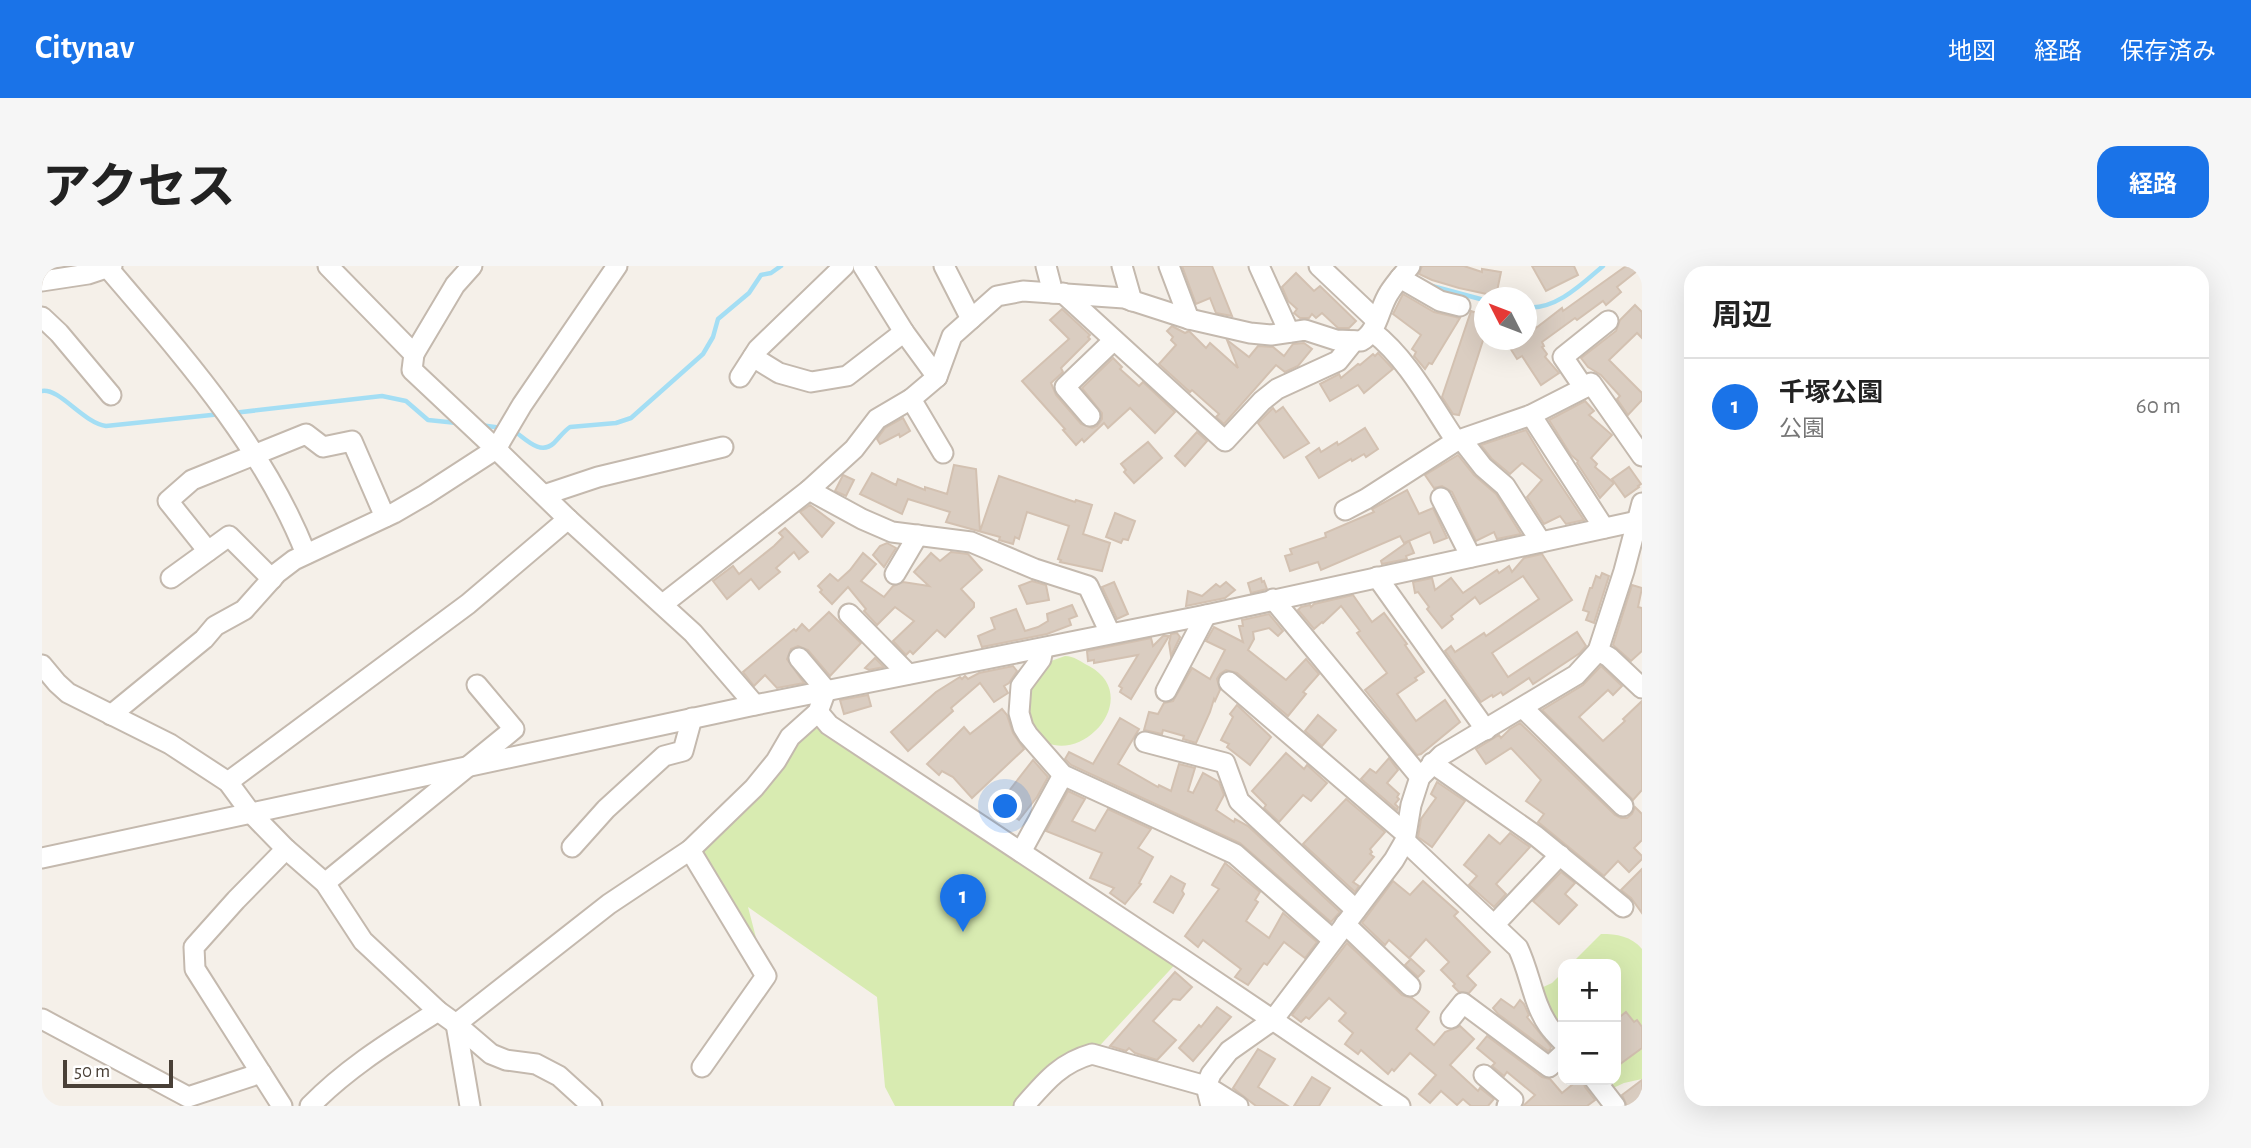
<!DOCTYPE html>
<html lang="ja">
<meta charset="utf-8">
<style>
:root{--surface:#fff;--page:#f6f6f6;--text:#222;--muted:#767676;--line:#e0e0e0;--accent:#1a73e8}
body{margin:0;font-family:"Alegreya Sans","Noto Sans JP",sans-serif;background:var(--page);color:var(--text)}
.controls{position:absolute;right:21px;bottom:21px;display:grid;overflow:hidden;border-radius:14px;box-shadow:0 7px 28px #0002}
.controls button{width:63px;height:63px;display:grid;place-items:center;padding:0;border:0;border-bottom:2px solid var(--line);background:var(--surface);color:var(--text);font:35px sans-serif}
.compass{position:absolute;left:1432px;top:21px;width:63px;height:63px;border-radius:50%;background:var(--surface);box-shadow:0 7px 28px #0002;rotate:312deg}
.scale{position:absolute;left:21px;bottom:18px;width:110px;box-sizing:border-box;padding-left:7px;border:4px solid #494037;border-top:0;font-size:19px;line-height:24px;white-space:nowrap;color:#494037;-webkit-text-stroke:5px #fff;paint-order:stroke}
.you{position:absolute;left:964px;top:541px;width:24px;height:24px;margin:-18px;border:5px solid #fff;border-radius:50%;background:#1a73e8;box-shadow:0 0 0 10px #1a73e833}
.badge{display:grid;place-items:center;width:46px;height:46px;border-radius:50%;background:var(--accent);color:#fff;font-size:23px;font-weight:700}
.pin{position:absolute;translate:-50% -58px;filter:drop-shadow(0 2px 4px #0008)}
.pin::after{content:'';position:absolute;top:37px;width:24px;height:21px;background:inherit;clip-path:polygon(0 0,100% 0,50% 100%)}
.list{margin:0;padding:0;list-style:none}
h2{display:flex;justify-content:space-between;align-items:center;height:91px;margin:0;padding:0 28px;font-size:30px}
h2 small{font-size:23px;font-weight:400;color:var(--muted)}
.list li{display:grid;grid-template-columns:46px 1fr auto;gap:21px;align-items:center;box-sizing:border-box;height:98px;padding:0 28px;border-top:2px solid var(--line)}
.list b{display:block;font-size:26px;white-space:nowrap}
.list p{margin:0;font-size:23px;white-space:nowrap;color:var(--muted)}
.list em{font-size:23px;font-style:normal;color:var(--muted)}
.map{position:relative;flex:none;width:1600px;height:840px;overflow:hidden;border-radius:21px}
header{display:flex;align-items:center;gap:42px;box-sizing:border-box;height:98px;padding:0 35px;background:var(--accent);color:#fff}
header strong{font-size:33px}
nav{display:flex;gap:38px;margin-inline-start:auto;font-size:24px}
.intro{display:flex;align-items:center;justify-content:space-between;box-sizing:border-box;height:168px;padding:0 42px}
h1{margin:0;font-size:49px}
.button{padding:18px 32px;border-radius:21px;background:var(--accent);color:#fff;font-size:24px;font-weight:700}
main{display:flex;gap:42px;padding:0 42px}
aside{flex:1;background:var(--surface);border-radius:21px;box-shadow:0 7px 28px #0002}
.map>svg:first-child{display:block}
</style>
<header>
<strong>Citynav</strong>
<nav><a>地図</a><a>経路</a><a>保存済み</a></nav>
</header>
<div class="intro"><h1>アクセス</h1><a class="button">経路</a></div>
<main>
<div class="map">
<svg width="1600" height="840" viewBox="0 0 1600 840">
<rect width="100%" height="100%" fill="#f5f0e9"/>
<g fill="#d8ebb1">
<path d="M1023,390C1032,390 1039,396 1047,400C1105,432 1033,509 992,468C988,465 985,460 982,455L988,414L1009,395Z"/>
<polygon points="787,459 1139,692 1050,788 982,840 853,840 843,821 835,731 706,641 724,710 648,584 748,471"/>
<path d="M1559,668C1575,668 1589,670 1600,683V813L1582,817L1569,823L1553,814H1574V698H1529Z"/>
<polygon points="1521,706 1521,776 1499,722 1510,717"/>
</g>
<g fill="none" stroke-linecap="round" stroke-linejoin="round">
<g stroke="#a4def4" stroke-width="4.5">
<polyline points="1390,20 1442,34"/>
<path d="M1484,41C1513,45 1541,17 1561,0"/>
<path d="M0,125C18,122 40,156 64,160L179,148"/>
<polyline points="191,147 340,130 364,135 386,154 415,157"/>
<polyline points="438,159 460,162"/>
<path d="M472,165C484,173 498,190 512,177C518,171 522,165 528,161L574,157L589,152L661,88L671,71L676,53L707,27L719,9L729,7L739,0"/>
</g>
</g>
<g fill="#dacdc1" stroke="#d3c1b1" stroke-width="2">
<polygon points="1140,0 1170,0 1190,50 1174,47 1168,32 1154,38"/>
<polygon points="1380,0 1422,0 1440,6 1440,3 1459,6 1454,30 1417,22 1390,14 1377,8"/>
<polygon points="1490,0 1532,0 1536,9 1504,25"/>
<polygon points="1584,0 1600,1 1575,21 1579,26 1564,39 1561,35 1535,54 1533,52 1500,76 1502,80 1500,81 1505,88 1503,91 1517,107 1499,119 1480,90 1475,93 1463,74 1485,74 1485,47 1494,62 1520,42 1521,45"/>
<polygon points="1254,7 1272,25 1278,20 1314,55 1307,62 1296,62 1280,47 1274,52 1270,48 1267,52 1258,52 1252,47 1255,43 1246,35 1240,21"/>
<polygon points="1361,28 1392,46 1418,52 1390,98 1387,97 1383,103 1372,90 1374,86 1370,83 1379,69 1351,48"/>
<polygon points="1593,39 1600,46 1600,72 1595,67 1567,94 1600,127 1600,134 1586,149 1575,133 1578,130 1559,109 1546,101 1539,92 1574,65 1578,54"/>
<polygon points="1020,43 1048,69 1046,71 1048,73 1019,102 1021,106 1009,117 1014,129 1039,158 1050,162 1055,160 1060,153 1060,147 1040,122 1071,92 1080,101 1078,103 1097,120 1101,116 1133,146 1113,167 1088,142 1066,162 1062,157 1042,176 1040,173 1034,179 1021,164 1023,163 980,115 1027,73 1008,54"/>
<polygon points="1429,45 1443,50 1443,68 1417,149 1411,148 1400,131"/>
<polygon points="1130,60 1143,67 1147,65 1164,82 1168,77 1196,102 1185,74 1207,91 1216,80 1231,81 1242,90 1251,78 1262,77 1270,83 1256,100 1243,106 1234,99 1182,158 1174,151 1177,148 1150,124 1148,126 1117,98 1134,79 1129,74 1131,71 1125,65"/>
<polygon points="1336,87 1351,103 1322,127 1316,119 1288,135 1278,118 1297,108 1299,112 1316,98 1318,99 1331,88 1333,90"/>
<polygon points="1543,135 1552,145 1547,149 1570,169 1549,192 1555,198 1553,201 1572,217 1558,232 1535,197 1536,195 1529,189 1507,154"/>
<polygon points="1241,141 1267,177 1242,192 1216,157 1231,142 1234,146"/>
<polygon points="861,152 868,165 858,171 857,168 838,178 835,173 843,162"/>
<polygon points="1323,162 1336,183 1324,191 1322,188 1310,195 1309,193 1277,212 1264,191 1277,182 1279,186 1295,176 1296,179"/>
<polygon points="1484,164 1502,194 1542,254 1524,258 1518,250 1502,258 1485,231 1500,214 1480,197 1468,208 1450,193 1439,179"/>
<polygon points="1155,166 1165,175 1143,200 1133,190"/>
<polygon points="1106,176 1120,192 1092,217 1082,206 1084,204 1079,198"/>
<polygon points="1416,189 1432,209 1454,228 1479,268 1455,273 1452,266 1434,275 1410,226 1400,220 1392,222 1383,209"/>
<polygon points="912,199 934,203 938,265 957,210 1033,236 1034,234 1050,239 1041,268 1068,277 1060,305 1018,296 1019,294 1016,293 1027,260 985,246 977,273 973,271 971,278 957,274 958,271 904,256 908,246 866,233 860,248 818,228 830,207 854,219 856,213 883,224 883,221 905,228"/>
<polygon points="1587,201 1599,218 1596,220 1597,221 1583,231 1570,213"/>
<polygon points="801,209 812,214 804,230 793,225"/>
<polygon points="1365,224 1377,248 1391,242 1405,272 1392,277 1388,266 1362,277 1358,270 1279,304 1276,296 1248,305 1243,290 1250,288 1248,283 1284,271 1283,267 1332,246 1330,243"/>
<polygon points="768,239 792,257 780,271 758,246"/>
<polygon points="1073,247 1093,255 1086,274 1081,273 1079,277 1064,271"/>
<polygon points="743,262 766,286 757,293 752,286 734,302 738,306 717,323 709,313 685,333 671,315 691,300 697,308 732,280 741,271 737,267"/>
<polygon points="1367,275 1372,287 1364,290 1365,293 1340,298 1339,295"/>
<polygon points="845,277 854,282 842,301 831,289 838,280"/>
<polygon points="909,286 926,288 940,304 919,323 932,337 932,341 903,371 895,364 871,388 868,385 864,389 851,375 872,355 853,341 835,359 822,345 824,343 806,321 790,338 778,326 780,324 776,320 788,308 796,315 808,304 821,287 834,298 819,315 842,331 851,320 861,316 887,320 872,306 889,287 898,295"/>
<polygon points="1500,288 1530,334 1450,387 1466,411 1535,366 1544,380 1538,387 1491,418 1487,412 1461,429 1459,426 1451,431 1450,429 1439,436 1403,385 1409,380 1413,386 1442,367 1444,370 1497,333 1481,310 1438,338 1433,331 1409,350 1411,353 1400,362 1385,343 1387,341 1376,326 1373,327 1371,316 1390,312 1393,324 1409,312 1421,327 1455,304 1457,307 1467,300 1470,306 1482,292"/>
<polygon points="1560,307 1567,310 1552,357 1544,354 1547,346 1541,344 1548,322 1550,322 1554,310 1558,312"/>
<polygon points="1219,312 1220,316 1222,315 1225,323 1209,327 1206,317"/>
<polygon points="990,315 1004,319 1007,334 985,338 977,320"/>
<polygon points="1072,316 1086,348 1075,353 1060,321"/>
<polygon points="1184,316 1193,324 1183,332 1144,340 1146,325 1160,330 1174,318 1178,321"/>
<polygon points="1590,319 1600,322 1596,341 1600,342 1600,385 1589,395 1571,379"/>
<polygon points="1311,329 1330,356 1342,347 1365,378 1363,379 1382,406 1373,412 1375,414 1355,428 1374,455 1403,434 1418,456 1379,488 1375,489 1323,424 1345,407 1315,367 1318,365 1299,340 1281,357 1280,356 1272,363 1256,344 1259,341 1268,339 1269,341 1272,338"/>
<polygon points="1030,339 1035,350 1027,353 1029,359 1005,368 940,381 936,370 953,363 949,352 974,343 983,365 996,361 1006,355 1005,348"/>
<polygon points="787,346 819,377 788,410 766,384 756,380 749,383 745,393 762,417 735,422 723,409 712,420 701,406 752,363 754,365 760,358 767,365"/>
<polygon points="1227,348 1241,365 1236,370 1227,362 1211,366 1212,373 1206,384 1244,414 1264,393 1277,408 1261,426 1264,428 1246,450 1195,407 1184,404 1178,408 1175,413 1178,424 1173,435 1172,433 1168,446 1154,477 1141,473 1142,470 1121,464 1120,468 1102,464 1107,446 1116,448 1122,437 1131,435 1150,402 1168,413 1183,384 1164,375 1172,361 1201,376 1197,360 1201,360 1200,354"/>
<polygon points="1135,367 1138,371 1129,390 1127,377 1129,368"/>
<polygon points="1121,370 1127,370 1089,433 1078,426 1080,422 1077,420 1096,389 1052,397 1052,394 1046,395 1045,385 1109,372 1111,380"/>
<polygon points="833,392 842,401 827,404 823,402"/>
<polygon points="971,400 975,405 967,417 962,420 966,427 952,436 938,417 909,442 911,445 866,485 849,466 894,426 918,411 920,413 923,410 926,413 937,407"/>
<polygon points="1559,400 1580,420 1571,429 1566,424 1537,451 1561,475 1583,455 1581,453 1600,435 1600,524 1591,534 1500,444 1541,419"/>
<polygon points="826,429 829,440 802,448 798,434"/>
<polygon points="1195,439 1229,471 1208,499 1185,481 1187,478 1179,474 1191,451 1188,448"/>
<polygon points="960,443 965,449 971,467 982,483 930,532 911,511 900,505 897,509 885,498 922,461 928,468"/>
<polygon points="1276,449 1294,464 1280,480 1263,465"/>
<polygon points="1078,452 1097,463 1076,498 1116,521 1117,519 1129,525 1137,498 1153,502 1146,525 1151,527 1161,507 1177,516 1182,529 1174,544 1192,556 1193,553 1206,560 1298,646 1289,656 1198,577 1029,499 1023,493 1027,486 1051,498"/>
<polygon points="1478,457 1573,549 1579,552 1585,552 1590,548 1593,541 1600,548 1600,574 1592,582 1600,590 1600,593 1587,606 1576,595 1562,610 1496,556 1502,548 1484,535 1499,514 1469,482 1444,498 1434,483 1457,469 1459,472 1468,463"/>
<polygon points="1244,487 1262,503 1265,499 1285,517 1269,535 1261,529 1237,556 1222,542 1224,539 1210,525"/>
<polygon points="1347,492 1356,504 1345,517 1357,528 1355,531 1357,533 1353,538 1356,541 1355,544 1319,513 1328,503 1334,507"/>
<polygon points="991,494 1006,511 995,531 977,554 956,539"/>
<polygon points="1395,516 1423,535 1390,581 1376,571 1379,553 1394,532 1389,528"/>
<polygon points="1026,525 1043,533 1030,555 1053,565 1066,543 1109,563 1096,582 1111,591 1097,617 1099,618 1083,638 1068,627 1072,622 1048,612 1060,587 1004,565"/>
<polygon points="1304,533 1343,566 1328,583 1330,586 1328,588 1332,591 1311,616 1317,620 1313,626 1261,578"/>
<polygon points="1468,567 1488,581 1454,618 1464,628 1452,641 1427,619 1435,610 1422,599 1447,569 1458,578"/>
<polygon points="1183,597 1218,626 1213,634 1216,636 1204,655 1227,672 1241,647 1275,676 1263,692 1242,676 1225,699 1222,697 1206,719 1193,711 1199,703 1161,674 1156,681 1143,670 1177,623 1170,619"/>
<polygon points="1600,603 1600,647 1589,632 1579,624"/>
<polygon points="1519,606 1533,617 1523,628 1535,639 1517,658 1491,635"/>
<polygon points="1129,610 1143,618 1140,625 1142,628 1131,647 1112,636"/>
<polygon points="1351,615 1368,629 1381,615 1416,646 1412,650 1448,686 1425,710 1434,719 1427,727 1417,726 1411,720 1413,718 1399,704 1407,696 1384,673 1367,692 1347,674 1343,679 1320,657"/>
<polygon points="1305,677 1360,729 1370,732 1387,746 1374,763 1392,779 1403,766 1418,760 1432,773 1408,799 1436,825 1438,822 1452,833 1446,840 1429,840 1421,833 1415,839 1399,825 1388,837 1377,828 1394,809 1368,787 1352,805 1350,803 1346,808 1319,784 1316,788 1303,778 1311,767 1297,755 1304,747 1287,732 1267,753 1264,751 1259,756 1250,749"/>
<polygon points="1369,693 1382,705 1376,711 1363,699"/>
<polygon points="1133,706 1150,721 1138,734 1131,733 1111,755 1134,774 1115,794 1093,787 1087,782 1084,785 1068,780"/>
<polygon points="1459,733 1472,742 1478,734 1482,738 1487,749 1485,751 1509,781 1508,784 1506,785 1456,748 1451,742"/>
<polygon points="1175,741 1189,751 1151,795 1137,782 1157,759 1159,761"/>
<polygon points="1584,746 1592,756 1595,754 1600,761 1600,782 1574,801 1574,754"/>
<polygon points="1445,770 1500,811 1508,813 1520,827 1536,814 1541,814 1543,821 1553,834 1545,840 1481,840 1493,829 1465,806 1462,810 1450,800 1453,797 1435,782"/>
<polygon points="1216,783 1233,793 1216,821 1246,840 1214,840 1191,822"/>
<polygon points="1270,811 1288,822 1277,840 1252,840"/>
<polygon points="1600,814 1600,840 1585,840 1580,829"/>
</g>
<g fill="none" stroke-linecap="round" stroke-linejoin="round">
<g stroke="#c4b9ae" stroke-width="23">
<g id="minor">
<polyline points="575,0 480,139 454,183 526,253 651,367 713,439"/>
<polyline points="821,0 862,66 895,111"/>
<polyline points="902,0 929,53"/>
<polyline points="1004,0 1011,27"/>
<polyline points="1080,0 1090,35"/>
<polyline points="1127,0 1147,53"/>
<polyline points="1217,0 1247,66"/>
<polyline points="1277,0 1334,54"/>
<path d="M66,2C141,90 221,179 264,288"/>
<polyline points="1358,12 1398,35 1418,40"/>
<polyline points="0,15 46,8 70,0"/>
<polyline points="1021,27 1183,175 1220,135 1235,123 1296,95 1312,75"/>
<polyline points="0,51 17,67 69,129"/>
<polyline points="1566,55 1521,91 1542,122 1549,117 1600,190"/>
<path d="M1331,66C1366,93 1389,138 1414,175"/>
<polyline points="372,88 413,19 430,0"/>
<polyline points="711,91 737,107 769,116 805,110 862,66"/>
<polyline points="698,111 716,83 802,0"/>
<polyline points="869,133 901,187"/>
<polyline points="1489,149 1562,262"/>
<polyline points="1048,150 1023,121 1072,74"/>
<polyline points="1420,174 1441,201 1463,220 1499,276"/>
<polyline points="767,224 820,253 850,266 929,276 993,303 1046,320 1068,367"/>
<polyline points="502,229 556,211 681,181"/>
<polyline points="1399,232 1429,291"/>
<polyline points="1303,244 1324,233 1414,175 1489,149 1542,122"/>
<polyline points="166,285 126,235 150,214 264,168 281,181 310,175 343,251"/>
<polyline points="853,308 876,269"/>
<polyline points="1335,311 1444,464"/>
<polyline points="129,312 187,270 230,313"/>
<polyline points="1231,333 1378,511"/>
<path d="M621,338L767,224L812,183L835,153L869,133L895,111L910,70L955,30L981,25L1082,32L1147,53L1208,67L1229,69L1263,64L1294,74L1319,75C1336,66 1337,42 1347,27C1353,17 1361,9 1368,0"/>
<polyline points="807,348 866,408"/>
<polyline points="1001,383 999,393 979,420 977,447 981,461 986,469 1021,509 1193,588 1291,674"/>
<polyline points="1556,385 1582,305 1600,237"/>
<polyline points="0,399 15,417 26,427 128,478 186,516 208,546 244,583 283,617 321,675 396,745 414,758 449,788 464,794 494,798 517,810 550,840"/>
<polyline points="1187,416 1363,567"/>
<polyline points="1124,425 1164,349"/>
<polyline points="1481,442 1581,540"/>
<polyline points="776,446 787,459 1139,692 1358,840"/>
<polyline points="69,449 162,373 173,360 202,344 235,307 252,294 352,247 383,229 454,183 370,104 372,88 286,0"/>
<polyline points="1103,476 1183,497 1197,535 1314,644"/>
<polyline points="1390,497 1494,570 1581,641"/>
<polyline points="186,516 426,338 526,253"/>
<path d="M1363,575L1476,682C1488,707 1491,737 1506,759C1510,765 1516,771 1521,776"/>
<polyline points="530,581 564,543 622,490 641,485 650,452"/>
<polyline points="648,584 724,710 660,801"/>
<polyline points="979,586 1021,509"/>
<polyline points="0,592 713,439 1164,349 1600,254"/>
<polyline points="283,617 472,463 435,419"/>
<polyline points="1303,658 1368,720"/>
<polyline points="1452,659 1518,589"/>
<polyline points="1409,752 1421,737 1507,801 1521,788"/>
<polyline points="0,753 146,831 219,807"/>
<polyline points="414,758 567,638 648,584 712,522 734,495 748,471 776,446 784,424 757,392"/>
<polyline points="414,758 428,840"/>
<polyline points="1442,809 1471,834 1465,840"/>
<polyline points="1553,814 1573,840"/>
<polyline points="240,840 153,703 152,681 194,634 244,583"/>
<path d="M268,840C306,801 351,774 396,745"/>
<path d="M982,840C1003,816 1018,797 1050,788L1164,820L1196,840"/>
<polyline points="1169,840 1164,820 1169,808 1187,785 1231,754 1352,594 1363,575 1369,539 1378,511 1400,489 1534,409 1556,385 1567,391 1600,422"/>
</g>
</g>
<use href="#minor" stroke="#fff" stroke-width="19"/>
</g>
</svg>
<div class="controls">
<button>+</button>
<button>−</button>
</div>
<svg class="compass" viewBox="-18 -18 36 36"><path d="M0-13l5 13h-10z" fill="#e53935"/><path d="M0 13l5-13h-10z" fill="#767676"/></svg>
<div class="scale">50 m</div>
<div class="you"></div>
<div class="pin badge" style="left:921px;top:666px">1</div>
</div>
<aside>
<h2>周辺<small></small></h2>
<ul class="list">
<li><span class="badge">1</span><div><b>千塚公園</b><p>公園</p></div><em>60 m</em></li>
</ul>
</aside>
</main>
